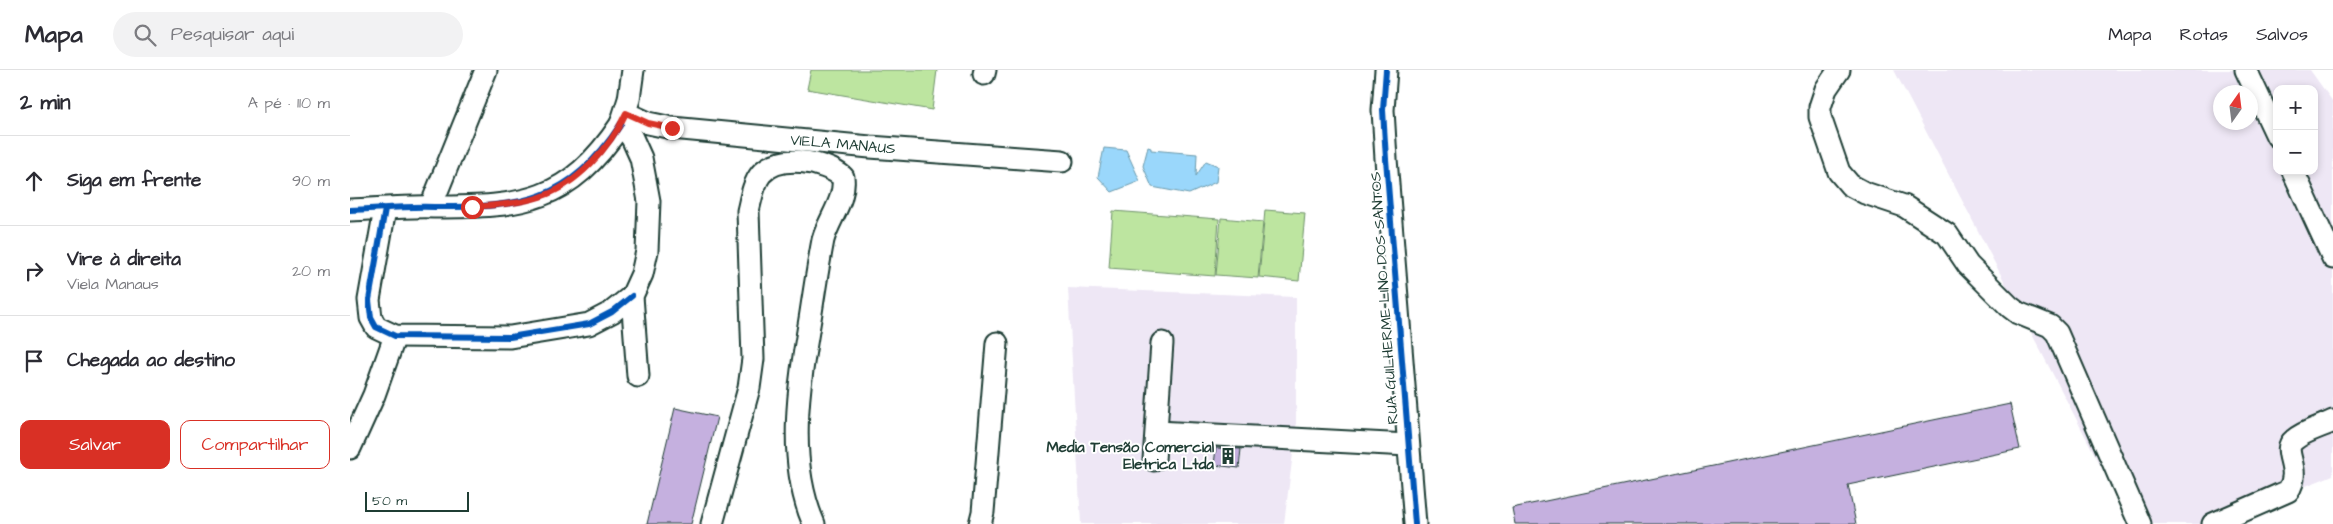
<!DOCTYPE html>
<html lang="pt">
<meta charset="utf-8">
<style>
:root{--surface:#fff;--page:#f2f2f3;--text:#2b2b33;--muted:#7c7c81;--line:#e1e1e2;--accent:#d93025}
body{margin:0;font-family:"Architects Daughter",sans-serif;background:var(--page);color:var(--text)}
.controls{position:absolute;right:15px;top:15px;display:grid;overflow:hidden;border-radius:10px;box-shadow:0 2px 8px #0003}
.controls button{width:45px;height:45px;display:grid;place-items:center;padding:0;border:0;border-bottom:1px solid var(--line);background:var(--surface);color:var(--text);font:25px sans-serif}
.compass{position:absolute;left:1863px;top:15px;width:45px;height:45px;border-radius:50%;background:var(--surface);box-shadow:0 2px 8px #0003;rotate:14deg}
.scale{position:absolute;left:15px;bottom:12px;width:104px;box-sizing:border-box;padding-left:5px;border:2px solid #1f3d34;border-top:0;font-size:14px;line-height:18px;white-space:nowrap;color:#1f3d34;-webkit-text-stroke:4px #fff;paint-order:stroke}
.stop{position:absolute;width:15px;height:15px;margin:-11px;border:4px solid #d93025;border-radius:50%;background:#fff}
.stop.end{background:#d93025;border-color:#fff;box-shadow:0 1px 5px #0008}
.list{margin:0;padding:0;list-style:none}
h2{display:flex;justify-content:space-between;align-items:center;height:65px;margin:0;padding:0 20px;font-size:21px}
h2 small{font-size:16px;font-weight:400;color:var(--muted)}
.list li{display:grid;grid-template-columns:32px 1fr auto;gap:15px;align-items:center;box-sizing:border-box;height:90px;padding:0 20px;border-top:1px solid var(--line)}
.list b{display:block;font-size:19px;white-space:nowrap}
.list p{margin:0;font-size:16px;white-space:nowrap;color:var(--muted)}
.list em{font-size:16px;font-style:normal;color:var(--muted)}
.actions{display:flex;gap:10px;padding:15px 20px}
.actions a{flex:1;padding:11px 0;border:1px solid var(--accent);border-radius:10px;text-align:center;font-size:18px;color:var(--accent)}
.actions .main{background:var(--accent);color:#fff}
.icon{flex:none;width:28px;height:28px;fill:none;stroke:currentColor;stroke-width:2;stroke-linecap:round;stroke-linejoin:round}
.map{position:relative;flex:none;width:1983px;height:454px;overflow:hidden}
header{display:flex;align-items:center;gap:30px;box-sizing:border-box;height:70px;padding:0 25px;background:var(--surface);border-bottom:1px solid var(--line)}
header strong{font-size:24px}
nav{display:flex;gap:28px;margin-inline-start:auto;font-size:18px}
.search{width:350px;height:45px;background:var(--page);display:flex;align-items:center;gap:12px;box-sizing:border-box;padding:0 18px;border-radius:28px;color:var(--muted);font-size:19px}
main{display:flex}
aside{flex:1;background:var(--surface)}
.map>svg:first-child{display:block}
</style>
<header>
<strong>Mapa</strong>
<div class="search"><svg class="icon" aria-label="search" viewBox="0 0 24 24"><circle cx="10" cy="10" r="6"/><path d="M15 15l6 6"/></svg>Pesquisar aqui</div>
<nav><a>Mapa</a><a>Rotas</a><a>Salvos</a></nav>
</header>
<main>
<aside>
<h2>2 min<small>A pé · 110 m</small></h2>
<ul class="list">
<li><svg class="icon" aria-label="ahead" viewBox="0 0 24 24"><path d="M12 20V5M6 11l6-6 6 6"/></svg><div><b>Siga em frente</b></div><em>90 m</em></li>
<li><svg class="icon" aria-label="right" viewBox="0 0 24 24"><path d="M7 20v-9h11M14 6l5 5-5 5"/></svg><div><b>Vire à direita</b><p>Viela Manaus</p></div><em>20 m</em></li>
<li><svg class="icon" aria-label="arrive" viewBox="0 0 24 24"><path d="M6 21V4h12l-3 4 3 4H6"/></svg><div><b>Chegada ao destino</b></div></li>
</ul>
<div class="actions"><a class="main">Salvar</a><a>Compartilhar</a></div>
</aside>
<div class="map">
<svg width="1983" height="454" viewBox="0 0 1983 454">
<rect width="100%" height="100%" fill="#fff"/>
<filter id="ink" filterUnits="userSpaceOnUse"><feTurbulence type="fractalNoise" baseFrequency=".02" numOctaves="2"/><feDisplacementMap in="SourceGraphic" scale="10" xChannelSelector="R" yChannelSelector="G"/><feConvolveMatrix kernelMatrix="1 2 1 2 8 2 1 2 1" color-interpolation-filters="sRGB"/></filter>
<g filter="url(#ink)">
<g fill="#eee7f5" fill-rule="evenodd">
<path d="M1544,0H1960L1983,32V405L1862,454H1781ZM1927,19H1964V101H1927ZM1870,22H1900V52H1870Z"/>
<polygon points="718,218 946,227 946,360 934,454 731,454"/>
</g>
<g fill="#bde5a0" stroke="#6e916a">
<polygon points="461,0 587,0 582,40 457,19"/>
<polygon points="915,140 955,143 949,211 909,207"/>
<polygon points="763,141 869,149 865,206 759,198"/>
<polygon points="871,148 913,152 908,208 866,205"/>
</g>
<g fill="#9ad7fb" stroke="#6999ab">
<polygon points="798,77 801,78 801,80 847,84 846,106 856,91 868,96 866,112 839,124 802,117 793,96"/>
<polygon points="754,78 776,80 790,111 762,122 748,107"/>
</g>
<g fill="#c5b0df" stroke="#1f3d34">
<polygon points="1660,334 1670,379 1498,415 1506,454 1165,454 1162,438"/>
<polygon points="325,338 367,347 341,454 297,454"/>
<polygon points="866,378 891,379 889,398 864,395"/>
</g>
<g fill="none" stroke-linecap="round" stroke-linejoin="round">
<g stroke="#1f3d34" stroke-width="25">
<g id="minor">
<polyline points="283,0 279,29 271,54 282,68 291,88 299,131 297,181 292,204 282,226 288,306"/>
<polyline points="1036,0 1033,40 1036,89 1065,454"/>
<polyline points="1489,0 1476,19 1470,37 1470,47 1489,102 1500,115 1515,123 1554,136 1597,164 1618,195 1660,237 1668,243 1700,256 1707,263 1790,454"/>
<polyline points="1896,0 1927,66"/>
<polyline points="634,4 635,0"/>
<polyline points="276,43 298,53 322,58 520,77 712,91"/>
<polyline points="1943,101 1983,188"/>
<polyline points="81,136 136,0"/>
<polyline points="35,139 19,230 21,248 26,257 45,266 160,267 239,254 262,242 282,226"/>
<path d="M0,140C28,139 56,136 84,137C173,137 218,133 271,54"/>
<polyline points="807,362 1058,375"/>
<polyline points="0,378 24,325 45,266"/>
<polyline points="804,390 812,273"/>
<path d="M362,454L399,318L403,289L398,141C401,129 403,114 411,104C429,83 474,91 493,107C496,130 479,148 473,170C468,196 464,223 460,249C449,315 436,390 464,454"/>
<polyline points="630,454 633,442 647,273"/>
<path d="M1863,454L1938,421C1953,399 1930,381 1944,370C1954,361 1971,357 1983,351"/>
</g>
</g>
<use href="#minor" stroke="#fff" stroke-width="21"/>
<g stroke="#fff" stroke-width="9">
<g id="cycleway">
<polyline points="1036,0 1033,40 1036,89 1065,454"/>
<polyline points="35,139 19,230 21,248 26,257 45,266 160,267 239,254 262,242 282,226"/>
<path d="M0,140C28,139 56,136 84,137C173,137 218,133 271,54"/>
</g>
</g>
<use href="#cycleway" stroke="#0057b8" stroke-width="6"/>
</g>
</g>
<g fill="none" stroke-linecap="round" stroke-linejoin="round" filter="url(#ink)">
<path stroke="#d93025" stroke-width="6" d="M122,137C145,135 167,134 190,127C227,115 260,78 276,43L298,53L322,58"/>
</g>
<defs>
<g id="building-bare" transform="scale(1.35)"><path d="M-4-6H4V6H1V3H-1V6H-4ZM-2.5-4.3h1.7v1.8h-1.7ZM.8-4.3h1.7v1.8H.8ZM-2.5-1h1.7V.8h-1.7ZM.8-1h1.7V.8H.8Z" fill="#1f3d34" stroke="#fff" stroke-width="2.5" paint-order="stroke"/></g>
</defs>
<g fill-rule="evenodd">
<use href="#building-bare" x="878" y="386"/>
</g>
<g text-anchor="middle" stroke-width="4" stroke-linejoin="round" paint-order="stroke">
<g font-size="15" fill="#1f3d34" stroke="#fff">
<text transform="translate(493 74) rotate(5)" y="5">VIELA MANAUS</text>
<text transform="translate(1034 228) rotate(-94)" y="5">RUA GUILHERME LINO DOS SANTOS</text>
</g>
<g font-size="15" font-weight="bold" fill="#1f3d34" stroke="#fff" text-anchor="end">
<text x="864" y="382">Media Tensão Comercial<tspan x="864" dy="17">Eletrica Ltda</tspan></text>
</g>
</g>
</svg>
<div class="controls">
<button>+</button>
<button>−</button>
</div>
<svg class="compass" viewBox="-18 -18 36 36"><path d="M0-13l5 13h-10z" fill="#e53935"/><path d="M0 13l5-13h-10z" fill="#7c7c81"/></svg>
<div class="scale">50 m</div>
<div class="stop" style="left:122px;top:137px"></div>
<div class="stop end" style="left:322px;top:58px"></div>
</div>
</main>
